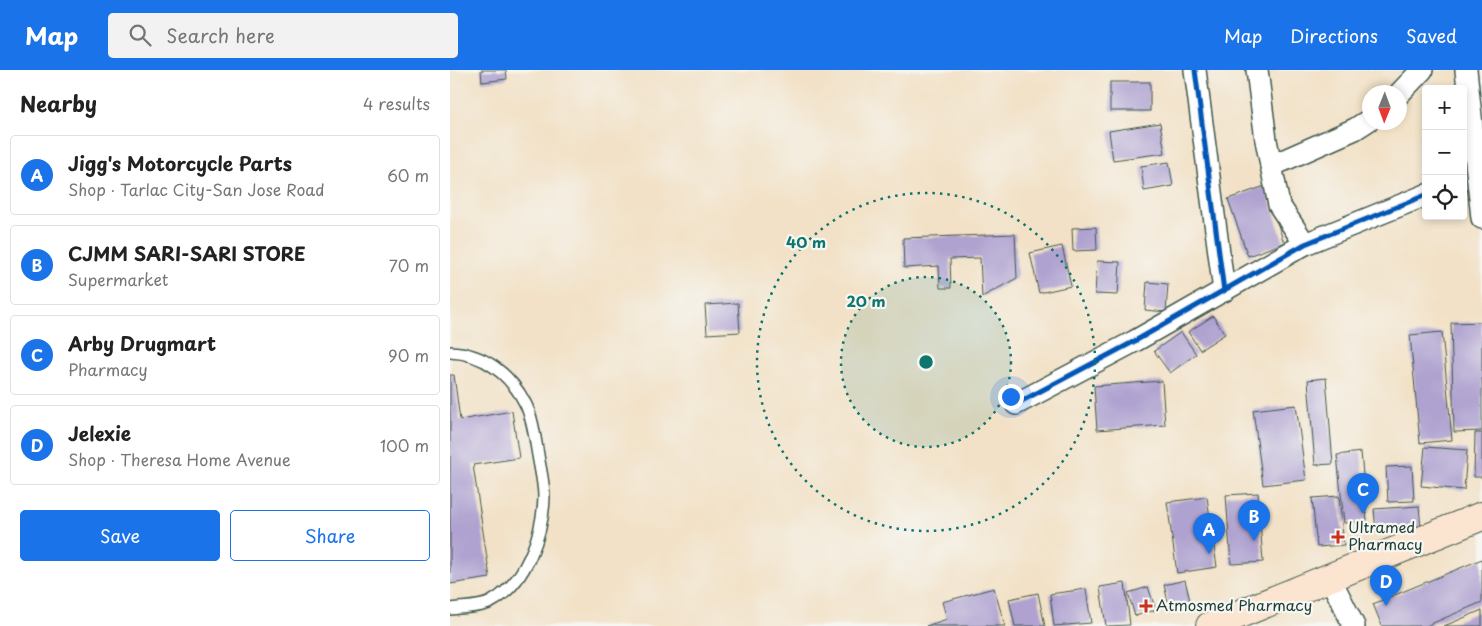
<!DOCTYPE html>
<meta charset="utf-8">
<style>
:root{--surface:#fff;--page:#f2f2f2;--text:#222;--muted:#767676;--line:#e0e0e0;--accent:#1a73e8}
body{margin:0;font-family:"Playpen Sans",sans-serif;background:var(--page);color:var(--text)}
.controls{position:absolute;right:15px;top:15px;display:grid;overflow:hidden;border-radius:5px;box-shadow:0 2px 8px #0003}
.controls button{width:45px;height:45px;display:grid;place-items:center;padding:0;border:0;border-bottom:1px solid var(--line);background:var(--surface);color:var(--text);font:25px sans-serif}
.compass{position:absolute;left:912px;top:15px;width:45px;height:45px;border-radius:50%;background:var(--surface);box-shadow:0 2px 8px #0003;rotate:181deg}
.you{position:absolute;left:560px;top:326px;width:18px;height:18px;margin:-12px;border:4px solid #fff;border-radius:50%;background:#1a73e8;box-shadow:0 0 0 8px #1a73e833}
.badge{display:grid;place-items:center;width:32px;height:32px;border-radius:50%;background:var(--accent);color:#fff;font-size:16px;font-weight:700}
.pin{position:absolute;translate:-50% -41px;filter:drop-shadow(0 1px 2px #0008)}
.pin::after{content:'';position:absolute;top:26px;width:18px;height:15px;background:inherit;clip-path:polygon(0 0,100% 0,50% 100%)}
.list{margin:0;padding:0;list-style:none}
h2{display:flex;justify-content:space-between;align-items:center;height:65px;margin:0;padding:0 20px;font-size:21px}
h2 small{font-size:16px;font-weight:400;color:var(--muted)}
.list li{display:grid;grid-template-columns:32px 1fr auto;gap:15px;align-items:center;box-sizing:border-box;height:80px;margin:0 10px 10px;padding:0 10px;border:1px solid var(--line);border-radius:5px}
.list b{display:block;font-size:19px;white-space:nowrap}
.list p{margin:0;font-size:16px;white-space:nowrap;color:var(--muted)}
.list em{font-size:16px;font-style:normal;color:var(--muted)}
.actions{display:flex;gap:10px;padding:15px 20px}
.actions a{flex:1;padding:11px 0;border:1px solid var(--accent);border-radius:5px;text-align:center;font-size:18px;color:var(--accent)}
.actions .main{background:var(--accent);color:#fff}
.icon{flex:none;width:28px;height:28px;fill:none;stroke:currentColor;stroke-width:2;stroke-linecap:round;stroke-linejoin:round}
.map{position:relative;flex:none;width:1032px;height:556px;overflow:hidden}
header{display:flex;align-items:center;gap:30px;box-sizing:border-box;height:70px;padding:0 25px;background:var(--accent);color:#fff}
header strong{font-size:24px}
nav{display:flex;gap:28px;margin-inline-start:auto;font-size:18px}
.search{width:350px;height:45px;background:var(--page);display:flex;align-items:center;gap:12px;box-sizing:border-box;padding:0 18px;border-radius:5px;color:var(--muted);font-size:19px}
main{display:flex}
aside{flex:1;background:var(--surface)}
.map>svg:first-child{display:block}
</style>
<header>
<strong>Map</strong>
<div class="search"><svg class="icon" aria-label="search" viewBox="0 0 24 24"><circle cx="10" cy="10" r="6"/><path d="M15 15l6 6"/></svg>Search here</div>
<nav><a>Map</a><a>Directions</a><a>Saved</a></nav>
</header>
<main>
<aside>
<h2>Nearby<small>4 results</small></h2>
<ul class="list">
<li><span class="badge">A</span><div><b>Jigg's Motorcycle Parts</b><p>Shop · Tarlac City-San Jose Road</p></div><em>60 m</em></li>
<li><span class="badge">B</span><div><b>CJMM SARI-SARI STORE</b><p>Supermarket</p></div><em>70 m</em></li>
<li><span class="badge">C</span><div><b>Arby Drugmart</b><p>Pharmacy</p></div><em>90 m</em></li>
<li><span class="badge">D</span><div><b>Jelexie</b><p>Shop · Theresa Home Avenue</p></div><em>100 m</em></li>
</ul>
<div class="actions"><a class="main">Save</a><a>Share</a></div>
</aside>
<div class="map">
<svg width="1032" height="556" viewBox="0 0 1032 556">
<rect width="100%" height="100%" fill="#f6f6f2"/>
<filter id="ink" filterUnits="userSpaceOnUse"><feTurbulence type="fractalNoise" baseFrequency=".02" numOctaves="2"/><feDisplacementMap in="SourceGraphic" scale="10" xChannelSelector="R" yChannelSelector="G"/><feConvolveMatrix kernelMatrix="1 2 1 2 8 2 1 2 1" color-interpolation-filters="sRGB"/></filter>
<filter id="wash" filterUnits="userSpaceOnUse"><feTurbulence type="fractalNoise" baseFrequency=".0096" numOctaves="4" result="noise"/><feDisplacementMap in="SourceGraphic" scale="20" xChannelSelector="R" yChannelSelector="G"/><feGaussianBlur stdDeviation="1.12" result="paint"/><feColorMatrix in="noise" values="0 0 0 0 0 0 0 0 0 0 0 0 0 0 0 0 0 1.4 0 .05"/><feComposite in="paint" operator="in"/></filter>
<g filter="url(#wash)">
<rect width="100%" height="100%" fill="#f2e1c6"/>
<g id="blocks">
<g fill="#afa2d0">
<polygon points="31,0 56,0 57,9 32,12"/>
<rect x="660" y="12" width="40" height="29"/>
<polygon points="710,53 715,83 663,90 659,61"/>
<polygon points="719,92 723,116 694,121 691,96"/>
<polygon points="815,116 834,173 798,186 778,129"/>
<polygon points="646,157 647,180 623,181 622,158"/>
<polygon points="565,164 567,208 532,227 530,188 500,189 501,218 490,218 489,196 454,198 453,168"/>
<polygon points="612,176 621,216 589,223 580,183"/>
<polygon points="647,191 670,192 668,225 645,224"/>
<polygon points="697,212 718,214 716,242 695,240"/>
<polygon points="288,233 290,262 257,264 255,235"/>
<polygon points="763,246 775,264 750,280 738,262"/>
<polygon points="1032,252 1032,361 1004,362 1001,253"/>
<polygon points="731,262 746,284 720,303 704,281"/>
<polygon points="992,262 1002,370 970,373 960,265"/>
<polygon points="0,305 4,305 10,350 62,341 69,388 23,395 40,508 0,514"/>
<polygon points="876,308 883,394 865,395 858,310"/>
<polygon points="712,311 715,355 647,360 644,316"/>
<polygon points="846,335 856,410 813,415 803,340"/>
<polygon points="1025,363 1032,363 1032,407 1024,407"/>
<polygon points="975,377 1017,380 1014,420 971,416"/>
<polygon points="911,382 917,451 894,453 887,385"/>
<polygon points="962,396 964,431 938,432 936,397"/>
<polygon points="808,423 813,492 781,494 776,425"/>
<polygon points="889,426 894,475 867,477 862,428"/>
<polygon points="757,427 767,497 727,503 717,432"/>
<polygon points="969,436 971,459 926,462 924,439"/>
<polygon points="1032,489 1032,532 976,556 932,556 923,534"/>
<polygon points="735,510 741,535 720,540 714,515"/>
<polygon points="675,513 680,555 656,556 650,517"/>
<polygon points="698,517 706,540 685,546 678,523"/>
<polygon points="544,518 555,556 476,556 497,549 492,532"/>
<polygon points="636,519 641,553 604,556 600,524"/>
<polygon points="588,523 595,556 565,556 559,529"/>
<polygon points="1032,540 1032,556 994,556 1011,549"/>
</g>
</g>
</g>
<g filter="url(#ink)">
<use href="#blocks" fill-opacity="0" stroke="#3f564a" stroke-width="1"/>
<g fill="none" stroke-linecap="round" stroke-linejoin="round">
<g stroke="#3f564a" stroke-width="14">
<path id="lane" d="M0,282C33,283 60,304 75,333C83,348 85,369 88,385C90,398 94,413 94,427C93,464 76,513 41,532C30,538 12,537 0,539"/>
</g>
<g stroke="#3f564a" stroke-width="24">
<g id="street">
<polyline points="745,0 774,221"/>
<polyline points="807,0 816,70 829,135 855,174"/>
<polyline points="1016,0 1032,148"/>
<polyline points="949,24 972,0"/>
<polyline points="821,96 905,59 919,50"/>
<polyline points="566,334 685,271 855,174 976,125"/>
<polyline points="880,508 904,556"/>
</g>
</g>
<g stroke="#3f564a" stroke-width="30">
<polyline id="secondary" points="760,556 1032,446"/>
</g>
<use href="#lane" stroke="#fff" stroke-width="11"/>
<use href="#street" stroke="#fff" stroke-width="21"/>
<use href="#secondary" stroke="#fce5d0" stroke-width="28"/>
<g stroke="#f6f6f2" stroke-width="8">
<g id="cycleway">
<polyline points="745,0 774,221"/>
<polyline points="566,334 685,271 855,174 976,125"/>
</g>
</g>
<use href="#cycleway" stroke="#0057b8" stroke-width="5"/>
</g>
</g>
<circle cx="476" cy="292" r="85" fill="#0f766e" fill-opacity=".12"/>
<g fill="none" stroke="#0f766e" stroke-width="2.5" stroke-dasharray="2.5 5">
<circle cx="476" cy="292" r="85"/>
<circle cx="476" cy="292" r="169"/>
</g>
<g fill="#c8321e" stroke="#f6f6f2" stroke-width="2">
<path d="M885.5 459.5h5v5h5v5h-5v5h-5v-5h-5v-5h5z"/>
<path d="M693.5 528.5h5v5h5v5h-5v5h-5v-5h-5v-5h5z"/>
</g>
<g text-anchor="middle" stroke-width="4.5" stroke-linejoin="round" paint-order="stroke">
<g font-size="15" fill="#1f3d34" stroke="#f6f6f2" text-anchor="start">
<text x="898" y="463">Ultramed<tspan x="898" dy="17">Pharmacy</tspan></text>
<text x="706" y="541">Atmosmed Pharmacy</text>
</g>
</g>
<circle cx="476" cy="292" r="8" fill="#0f766e" stroke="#f6f6f2" stroke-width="2.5"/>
<g font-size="15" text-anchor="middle" font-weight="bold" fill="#0f766e" stroke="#f6f6f2" stroke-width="4.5" stroke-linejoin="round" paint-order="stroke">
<text x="356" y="178">40 m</text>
<text x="416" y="237">20 m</text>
</g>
</svg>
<div class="controls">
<button>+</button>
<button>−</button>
<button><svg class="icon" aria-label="locate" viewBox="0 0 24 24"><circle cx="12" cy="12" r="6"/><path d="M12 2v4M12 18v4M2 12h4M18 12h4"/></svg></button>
</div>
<svg class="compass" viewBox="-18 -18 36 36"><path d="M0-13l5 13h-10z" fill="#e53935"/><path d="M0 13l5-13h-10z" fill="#767676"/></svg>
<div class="you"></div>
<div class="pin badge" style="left:759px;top:484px">A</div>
<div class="pin badge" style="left:804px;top:471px">B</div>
<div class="pin badge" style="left:913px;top:444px">C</div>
<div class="pin badge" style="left:936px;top:536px">D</div>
</div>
</main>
